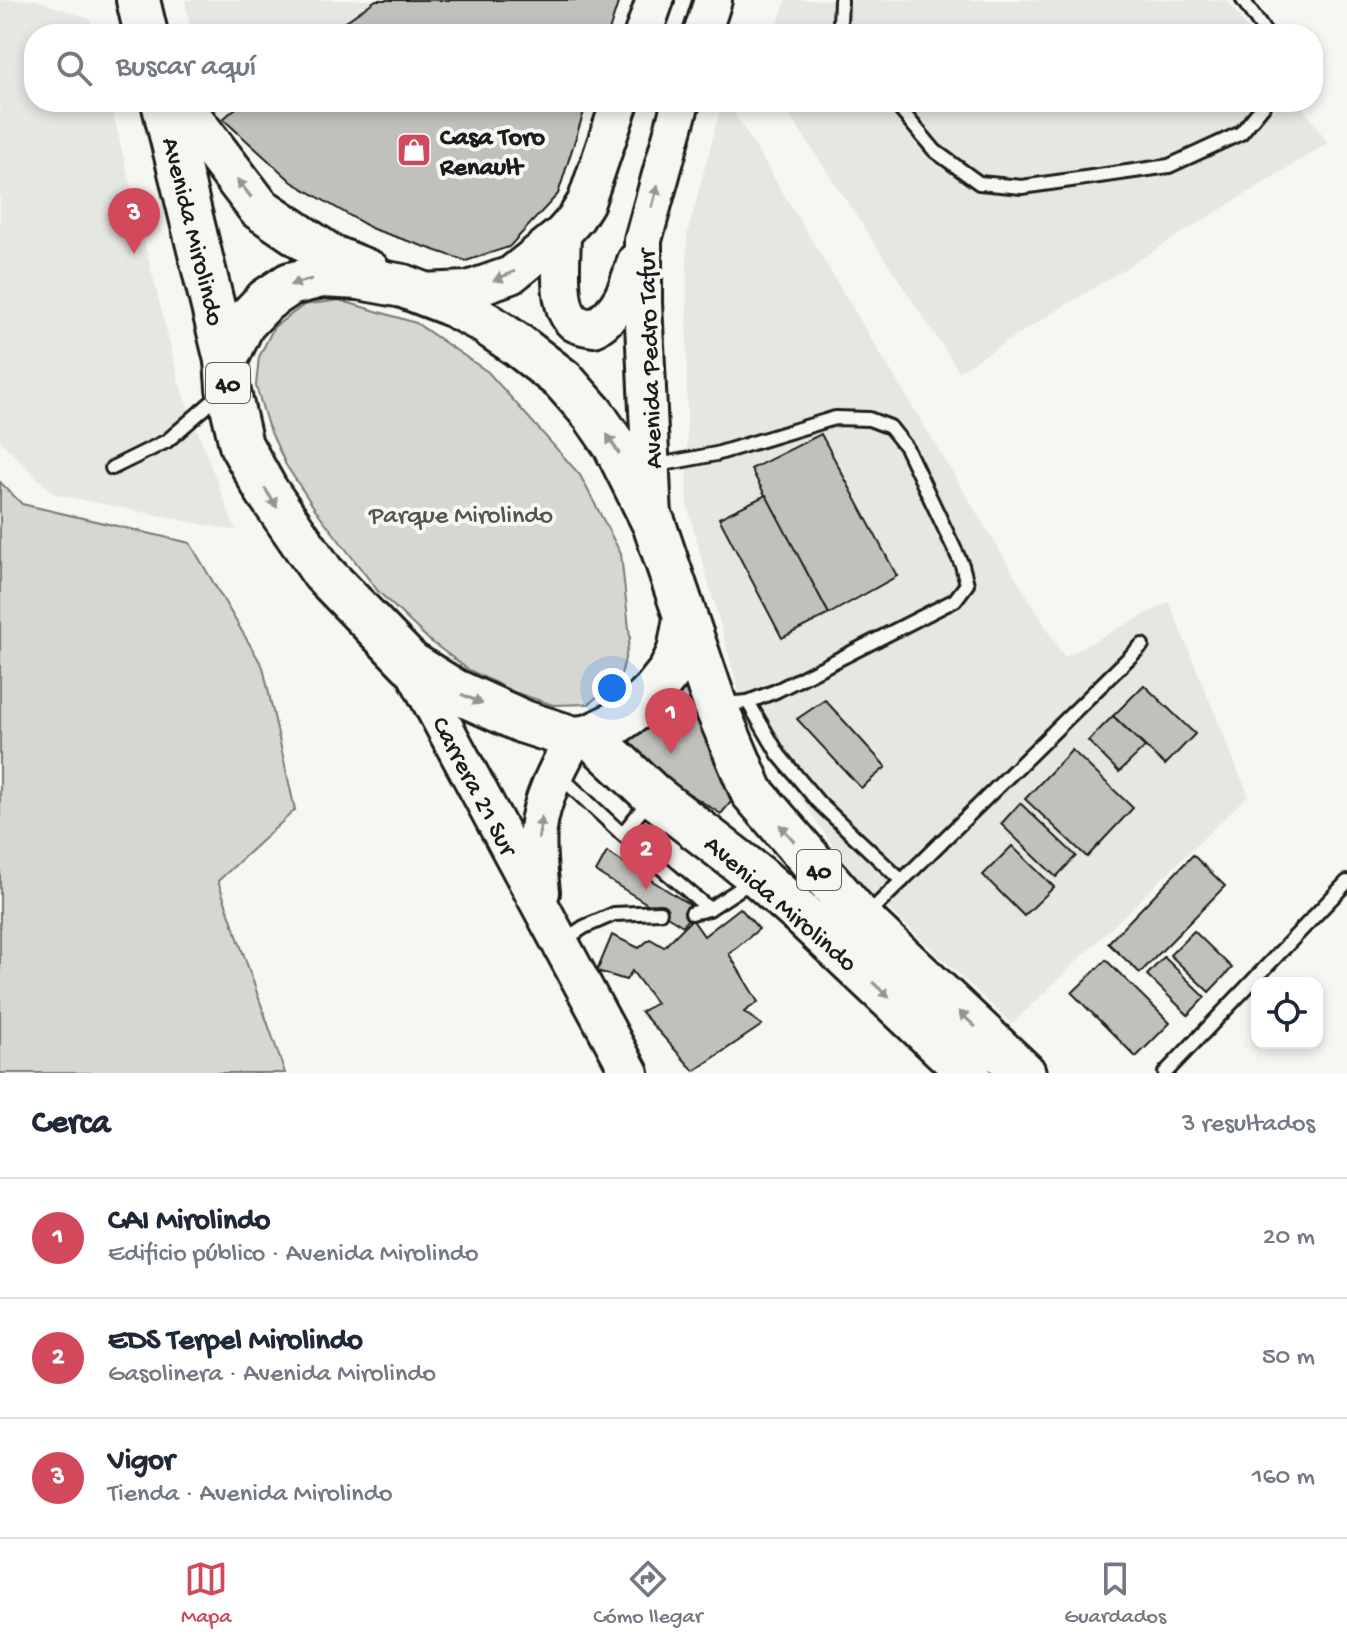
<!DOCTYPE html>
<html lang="es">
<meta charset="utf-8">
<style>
:root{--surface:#fff;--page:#f6f6f7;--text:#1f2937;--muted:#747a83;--line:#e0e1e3;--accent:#d1495b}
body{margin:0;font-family:"Gochi Hand",sans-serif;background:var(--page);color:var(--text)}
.controls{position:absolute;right:24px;bottom:24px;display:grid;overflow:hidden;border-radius:16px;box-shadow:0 4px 12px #0003}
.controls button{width:72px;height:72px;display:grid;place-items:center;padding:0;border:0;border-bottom:2px solid var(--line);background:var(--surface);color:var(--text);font:40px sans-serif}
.you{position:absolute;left:612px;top:688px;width:28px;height:28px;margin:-20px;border:6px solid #fff;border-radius:50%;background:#1a73e8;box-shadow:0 0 0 12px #1a73e833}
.badge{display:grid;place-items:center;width:52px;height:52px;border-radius:50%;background:var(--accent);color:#fff;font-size:26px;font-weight:700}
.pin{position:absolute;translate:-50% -66px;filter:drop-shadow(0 2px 4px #0008)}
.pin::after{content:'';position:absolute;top:42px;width:28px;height:24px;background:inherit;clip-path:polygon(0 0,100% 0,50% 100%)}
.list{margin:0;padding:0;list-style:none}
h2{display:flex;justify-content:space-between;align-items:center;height:104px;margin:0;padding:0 32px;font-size:34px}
h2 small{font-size:26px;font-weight:400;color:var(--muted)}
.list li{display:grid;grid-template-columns:52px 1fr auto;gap:24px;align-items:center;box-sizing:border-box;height:120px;padding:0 32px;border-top:2px solid var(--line)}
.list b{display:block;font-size:30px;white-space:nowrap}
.list p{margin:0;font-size:26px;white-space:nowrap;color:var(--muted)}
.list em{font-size:26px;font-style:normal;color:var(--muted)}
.icon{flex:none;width:44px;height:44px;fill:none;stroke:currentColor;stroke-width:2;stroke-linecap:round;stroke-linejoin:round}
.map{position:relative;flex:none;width:1347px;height:1073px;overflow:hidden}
.search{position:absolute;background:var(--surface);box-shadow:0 4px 12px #0003;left:24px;right:24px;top:24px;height:88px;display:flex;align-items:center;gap:20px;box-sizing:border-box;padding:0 28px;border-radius:32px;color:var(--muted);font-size:30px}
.sheet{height:464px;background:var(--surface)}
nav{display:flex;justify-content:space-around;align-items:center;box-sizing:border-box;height:112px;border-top:2px solid var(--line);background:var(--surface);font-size:22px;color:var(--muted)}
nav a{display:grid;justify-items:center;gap:4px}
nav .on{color:var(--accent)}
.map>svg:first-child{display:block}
</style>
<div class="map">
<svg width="1347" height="1073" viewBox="0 0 1347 1073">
<rect width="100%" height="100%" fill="#f6f6f2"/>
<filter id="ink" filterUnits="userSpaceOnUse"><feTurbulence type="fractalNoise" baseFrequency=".0125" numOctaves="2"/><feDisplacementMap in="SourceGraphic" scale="16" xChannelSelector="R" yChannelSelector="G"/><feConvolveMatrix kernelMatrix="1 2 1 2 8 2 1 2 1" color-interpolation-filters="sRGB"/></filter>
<g filter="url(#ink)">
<g fill="#e6e6e2">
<polygon points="0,0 36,0 90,19 93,34 34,34 34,102 110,102 180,386 236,531 54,494 0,441"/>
<polygon points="185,0 601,0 584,34 192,34"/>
<polygon points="786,0 1227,0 1251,34 774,34"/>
<polygon points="722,102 728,102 1064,657 1169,602 1248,795 1012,1024 854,877 746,717 687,505 687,236"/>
<polygon points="781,102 1299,102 1328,143 959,371"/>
</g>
<g fill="#d6d6d2" stroke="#797977" stroke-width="2">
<polygon points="339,300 416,323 488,372 580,475 621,554 630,638 621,675 589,704 553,705 514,692 469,670 429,640 378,591 315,509 286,465 268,426 256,386 259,357 274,327 304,305"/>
<polygon points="0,482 22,504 190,543 263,667 295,810 218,881 285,1073 0,1073"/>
</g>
<g fill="#c0c0bd" stroke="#1c1c1c" stroke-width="2">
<polygon points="376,0 619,0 608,34 328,34"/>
<polygon points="243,102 587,102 558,194 509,247 466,261 373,229 292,182 223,119"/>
<polygon points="821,434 897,576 829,614 751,469"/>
<polygon points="766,495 829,614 782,638 719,518"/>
<polygon points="682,682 736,796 721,814 638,761 612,747"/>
<polygon points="1144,685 1195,734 1165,765 1113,716"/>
<polygon points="825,700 886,767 861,788 797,719"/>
<polygon points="1113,716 1145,747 1119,772 1088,741"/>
<polygon points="1072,750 1133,808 1087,857 1025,799"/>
<polygon points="1020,803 1076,856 1056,877 1001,824"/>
<polygon points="1012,846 1054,887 1024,916 983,875"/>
<polygon points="607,852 695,908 683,926 596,872"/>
<polygon points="1193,855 1225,886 1140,973 1108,943"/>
<polygon points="740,908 759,929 729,954 758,1002 744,1012 762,1025 694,1071 641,1012 656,1003 632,971 626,980 597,971 612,935 639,948 650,939 664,947 692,919 704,936"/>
<polygon points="1194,931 1232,968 1209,992 1170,955"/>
<polygon points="1164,957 1205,997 1188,1015 1147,975"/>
<polygon points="1106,960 1170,1023 1136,1057 1072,993"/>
</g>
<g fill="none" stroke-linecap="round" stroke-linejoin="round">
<g stroke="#1c1c1c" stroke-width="18">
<g id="service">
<polyline points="841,0 840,24 846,34"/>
<polyline points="1243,0 1266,34"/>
<polyline points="894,102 935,151 979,183 1022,187 1169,166 1241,133 1263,106 1264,102"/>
<polyline points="653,466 716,454 835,418 869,419 890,427 906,447 962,565 967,584 955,600 776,691 748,702 722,704"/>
<polyline points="112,468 167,441 222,393"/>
<polyline points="748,702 779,755 818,802 902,881"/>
<polyline points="560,776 622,834"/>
<polyline points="649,801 622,834 709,909"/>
<polyline points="692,913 709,909 752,881"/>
<polyline points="867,915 1142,645"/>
<polyline points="563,941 584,927 614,914 660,912"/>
<polyline points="1165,1073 1347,882"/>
</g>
</g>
<g stroke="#1c1c1c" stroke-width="42">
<g id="secondary">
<polyline points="643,34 655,0"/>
<polyline points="702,34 713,0"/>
<path d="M562,234C562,256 555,308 575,323C580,326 587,327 594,328C621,311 627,290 636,261"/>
<polyline points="421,292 468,290 511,275 562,234 576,218 586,202 620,102"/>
<polyline points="653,518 643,302 643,240 681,102"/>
<polyline points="410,663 630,1073"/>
<path d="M541,892C539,872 536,851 538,830C541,798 559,766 574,738"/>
</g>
</g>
<g stroke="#1c1c1c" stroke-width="48">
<g id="primary">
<polyline points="138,0 146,34"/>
<polyline points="163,102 226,360"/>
<polyline points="181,102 188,115 259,208 330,256 369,272"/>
<polyline points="685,619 679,651 670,671 654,691 636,709 614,724 590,736 574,738 524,722 455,691 410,663 323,573 266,490 241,445 228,388 226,360 243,324 266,300 290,284 322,276 359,278 403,286 450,304 481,320 519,346 563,380 593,414 615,446 654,524 715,704 752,792 862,920 1024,1073"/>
<polyline points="590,736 654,796 759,877 802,915 969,1073"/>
</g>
</g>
<use href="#service" stroke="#f6f6f2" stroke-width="12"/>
<use href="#secondary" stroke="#f6f6f2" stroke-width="36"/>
<use href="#primary" stroke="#f6f6f2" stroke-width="42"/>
</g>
<defs><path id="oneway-solid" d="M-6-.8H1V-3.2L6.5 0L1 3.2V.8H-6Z" transform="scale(2)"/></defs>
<g fill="#949492">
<use href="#oneway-solid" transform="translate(244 188) rotate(-128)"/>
<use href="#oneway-solid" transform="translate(655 196) rotate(-75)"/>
<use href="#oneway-solid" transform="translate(504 276) rotate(156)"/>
<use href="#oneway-solid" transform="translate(301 282) rotate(164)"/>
<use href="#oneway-solid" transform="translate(613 444) rotate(-122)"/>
<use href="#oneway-solid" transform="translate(271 498) rotate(58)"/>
<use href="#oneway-solid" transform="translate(472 699) rotate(24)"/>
<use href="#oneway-solid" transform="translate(540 828) rotate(-83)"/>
<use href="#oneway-solid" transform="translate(787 833) rotate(-131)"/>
<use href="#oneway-solid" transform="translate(881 990) rotate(43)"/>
<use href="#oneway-solid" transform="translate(967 1019) rotate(-137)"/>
</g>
</g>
<defs>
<g id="shop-square" transform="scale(1.8)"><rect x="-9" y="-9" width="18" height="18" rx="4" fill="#d1495b" stroke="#f6f6f2"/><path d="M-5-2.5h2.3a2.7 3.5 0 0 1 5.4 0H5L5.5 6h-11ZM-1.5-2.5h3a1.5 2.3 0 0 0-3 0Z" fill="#fff"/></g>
</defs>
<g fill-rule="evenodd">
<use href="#shop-square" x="414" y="150"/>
</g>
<g text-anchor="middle" stroke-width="8" stroke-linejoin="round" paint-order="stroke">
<g fill="#f6f6f2" stroke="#5d5d5c" stroke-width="2">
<rect x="206" y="363" width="44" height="40" rx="6"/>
<rect x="797" y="850" width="44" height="40" rx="6"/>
</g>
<g font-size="24" font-weight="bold" fill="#1c1c1c">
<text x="228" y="391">40</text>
<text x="819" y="878">40</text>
</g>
<g font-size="26" font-weight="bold" fill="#1c1c1c" stroke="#f6f6f2" text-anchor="start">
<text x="440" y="144">Casa Toro<tspan x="440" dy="30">Renault</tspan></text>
</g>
<g font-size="26" fill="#1c1c1c" stroke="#f6f6f2">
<text transform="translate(195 231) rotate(76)" y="9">Avenida Mirolindo</text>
<text transform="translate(648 359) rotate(-92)" y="9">Avenida Pedro Tafur</text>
<text transform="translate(476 785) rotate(62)" y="9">Carrera 21 Sur</text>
<text transform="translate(782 902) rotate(41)" y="9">Avenida Mirolindo</text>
</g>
<g font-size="26" fill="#545453" stroke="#f6f6f2">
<text x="461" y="522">Parque Mirolindo</text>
</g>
</g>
</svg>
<div class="controls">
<button><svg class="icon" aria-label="locate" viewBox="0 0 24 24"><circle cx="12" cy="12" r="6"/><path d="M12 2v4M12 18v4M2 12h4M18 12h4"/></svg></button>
</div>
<div class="you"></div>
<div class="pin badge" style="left:671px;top:754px">1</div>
<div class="pin badge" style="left:646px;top:890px">2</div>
<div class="pin badge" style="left:134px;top:254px">3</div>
<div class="search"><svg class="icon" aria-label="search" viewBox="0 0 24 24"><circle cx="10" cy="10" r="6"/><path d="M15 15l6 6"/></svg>Buscar aquí</div>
</div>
<section class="sheet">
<h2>Cerca<small>3 resultados</small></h2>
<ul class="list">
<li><span class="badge">1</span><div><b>CAI Mirolindo</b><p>Edificio público · Avenida Mirolindo</p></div><em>20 m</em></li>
<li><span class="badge">2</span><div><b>EDS Terpel Mirolindo</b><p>Gasolinera · Avenida Mirolindo</p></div><em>50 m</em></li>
<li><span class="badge">3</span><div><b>Vigor</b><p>Tienda · Avenida Mirolindo</p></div><em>160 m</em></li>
</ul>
</section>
<nav>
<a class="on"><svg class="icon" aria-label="map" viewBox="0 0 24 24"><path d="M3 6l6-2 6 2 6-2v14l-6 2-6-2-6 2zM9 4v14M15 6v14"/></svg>Mapa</a>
<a><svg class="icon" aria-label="directions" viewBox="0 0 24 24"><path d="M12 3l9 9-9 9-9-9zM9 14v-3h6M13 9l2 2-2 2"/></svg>Cómo llegar</a>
<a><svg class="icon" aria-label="saved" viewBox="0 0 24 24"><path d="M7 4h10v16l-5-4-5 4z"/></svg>Guardados</a>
</nav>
